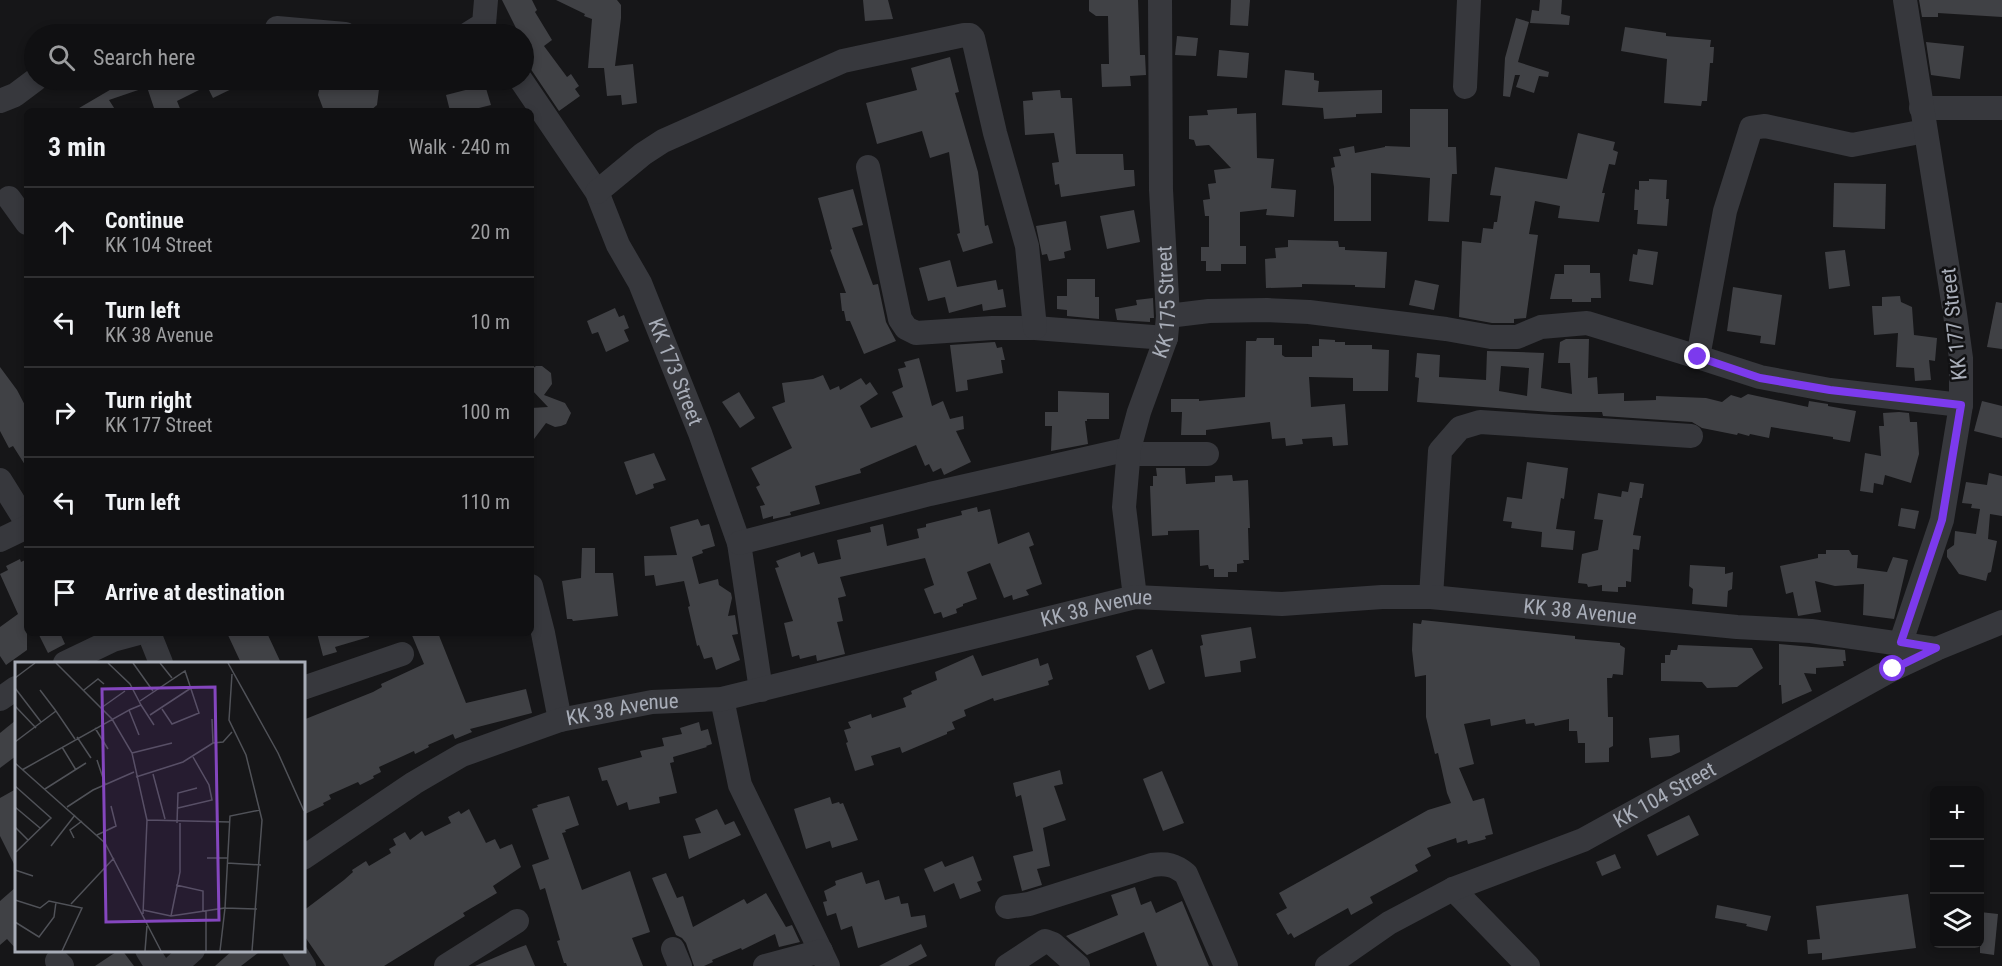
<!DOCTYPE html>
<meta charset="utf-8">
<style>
:root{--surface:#101012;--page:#19191b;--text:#f1f3f6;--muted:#9c9d9f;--line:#303032}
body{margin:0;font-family:"Roboto Condensed",sans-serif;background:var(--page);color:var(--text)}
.controls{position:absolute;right:18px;bottom:18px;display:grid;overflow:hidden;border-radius:9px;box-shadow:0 3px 9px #0003}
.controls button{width:54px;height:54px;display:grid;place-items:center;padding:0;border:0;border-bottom:2px solid var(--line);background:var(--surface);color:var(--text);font:30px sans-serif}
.stop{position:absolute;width:18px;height:18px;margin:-14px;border:4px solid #7c3aed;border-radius:50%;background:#fff}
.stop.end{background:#7c3aed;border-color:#fff;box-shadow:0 2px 6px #0008}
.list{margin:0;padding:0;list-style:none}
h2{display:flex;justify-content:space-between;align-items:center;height:78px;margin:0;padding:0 24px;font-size:26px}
h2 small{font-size:20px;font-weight:400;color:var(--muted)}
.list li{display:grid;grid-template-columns:39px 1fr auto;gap:18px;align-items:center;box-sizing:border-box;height:90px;padding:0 24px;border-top:2px solid var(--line)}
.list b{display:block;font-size:22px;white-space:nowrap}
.list p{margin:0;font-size:20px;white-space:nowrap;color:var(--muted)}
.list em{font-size:20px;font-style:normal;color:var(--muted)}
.icon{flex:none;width:33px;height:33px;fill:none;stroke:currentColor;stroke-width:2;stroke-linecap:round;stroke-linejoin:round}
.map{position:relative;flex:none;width:2002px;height:966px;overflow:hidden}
.search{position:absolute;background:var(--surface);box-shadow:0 3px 9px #0003;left:24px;top:24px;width:510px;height:66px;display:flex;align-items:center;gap:15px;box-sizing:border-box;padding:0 21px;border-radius:33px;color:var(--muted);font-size:22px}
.panel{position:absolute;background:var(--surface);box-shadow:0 3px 9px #0003;left:24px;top:108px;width:510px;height:528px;border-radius:9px}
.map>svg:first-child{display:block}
</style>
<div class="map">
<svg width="2002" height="966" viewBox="0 0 2002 966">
<rect width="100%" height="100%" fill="#161618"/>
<g fill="#404145" fill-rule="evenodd">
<polygon points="502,0 532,0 537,10 535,12 552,40 544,46 567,77 571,74 579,86 575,89 580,96 559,111 524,59 524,34 519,34"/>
<polygon points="556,0 617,0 621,5 621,18 615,66 633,64 637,103 622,105 621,95 607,96 604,68 588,68 592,19 584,16 585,14"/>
<polygon points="863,0 888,0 893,19 865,21"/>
<polygon points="1089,0 1138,0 1140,55 1145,55 1146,75 1130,76 1131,86 1102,87 1101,64 1109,64 1108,16 1096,16 1089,11"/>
<polygon points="1231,0 1250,0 1248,26 1230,25"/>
<polygon points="1540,0 1562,0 1561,14 1570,16 1569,25 1530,23 1532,10 1539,11"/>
<polygon points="1919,0 2002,0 2002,17 1938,13 1938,17 1922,17"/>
<polygon points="1516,18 1529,22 1518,62 1549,72 1548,77 1539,76 1534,93 1516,87 1520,75 1515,75 1510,97 1503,96 1505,58"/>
<polygon points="1625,27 1666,33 1666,36 1711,40 1710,47 1714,47 1713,63 1710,63 1707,101 1702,101 1701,106 1664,103 1667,59 1621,51"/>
<polygon points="1177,36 1198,38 1196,56 1175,55"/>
<polygon points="1926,42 1964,46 1960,79 1931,75"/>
<polygon points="1219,50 1249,53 1247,78 1217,76"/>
<polygon points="950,57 959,92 955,93 978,172 985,226 988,225 993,243 963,252 957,234 960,233 949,152 930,158 922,131 877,144 866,103 917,90 911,68"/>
<polygon points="1285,70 1314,73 1314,80 1319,81 1318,92 1382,90 1382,113 1356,114 1356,117 1324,119 1323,108 1282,105"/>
<polygon points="119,80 250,80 213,98 207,86 177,101 181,111 155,111 147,87 109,100 116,111 74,111 120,84"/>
<polygon points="321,80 374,80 379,89 377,105 370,111 324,111 318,95"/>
<polygon points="485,85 491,105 467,111 450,111 446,95"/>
<polygon points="1060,90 1061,98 1072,98 1076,154 1123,154 1124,170 1134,170 1135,186 1061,197 1059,184 1055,185 1052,163 1059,162 1054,133 1025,135 1023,101 1033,100 1032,92"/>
<polygon points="1237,108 1237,114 1256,113 1257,158 1274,159 1271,188 1296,190 1294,217 1266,215 1267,209 1240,212 1240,246 1246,246 1246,264 1221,264 1221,271 1206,271 1206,261 1201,261 1201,247 1209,247 1209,216 1205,216 1203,200 1210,199 1208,184 1216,183 1214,170 1231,168 1209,145 1196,146 1194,140 1189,139 1189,116 1208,115 1207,110"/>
<polygon points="1410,109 1448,109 1448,147 1456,147 1457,174 1452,174 1449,222 1428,221 1430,178 1371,173 1371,221 1334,221 1334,187 1331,168 1335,167 1333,157 1341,156 1339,149 1354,146 1355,153 1385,147 1385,146 1410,147"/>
<polygon points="1578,133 1615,142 1613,150 1618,152 1615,165 1609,164 1602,193 1605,193 1599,222 1558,218 1560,206 1535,201 1529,234 1538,235 1526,318 1514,319 1514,323 1492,323 1459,317 1462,241 1481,243 1483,228 1493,229 1494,222 1497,222 1501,196 1490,195 1495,167 1567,179"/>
<polygon points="1649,179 1667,180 1666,199 1669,199 1667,226 1637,224 1638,210 1634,210 1635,189 1639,190 1639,181 1649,181"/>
<polygon points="1834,183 1886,184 1885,229 1833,227"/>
<polygon points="853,189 863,225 852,228 873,285 878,284 886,322 896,341 864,354 850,321 846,321 844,311 842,311 840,293 846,293 830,250 832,249 818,198"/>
<polygon points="1134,210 1140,242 1107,249 1100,216"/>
<polygon points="1066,221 1071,250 1064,252 1065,258 1049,261 1047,254 1042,255 1036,226"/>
<polygon points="1288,240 1338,241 1339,247 1345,247 1345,250 1387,252 1385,288 1355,287 1355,285 1302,284 1302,287 1266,288 1265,259 1276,258 1275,248 1288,247"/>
<polygon points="1638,249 1658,252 1653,285 1629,281 1633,254 1637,255"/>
<polygon points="1845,250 1850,286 1829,289 1825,252"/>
<polygon points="950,260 957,287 996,280 998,290 1003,289 1006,307 983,311 982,304 949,313 945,297 928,301 919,268"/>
<polygon points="1564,265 1590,265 1590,273 1600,273 1601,298 1591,298 1591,302 1572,302 1572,299 1550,299 1555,274 1564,274"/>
<polygon points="1067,279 1095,279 1095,297 1099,297 1099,319 1067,316 1067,310 1057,309 1057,296 1067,296"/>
<polygon points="1415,280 1439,285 1434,310 1409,305"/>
<polygon points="1733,287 1782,295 1775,345 1760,343 1761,336 1727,331"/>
<polygon points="1900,296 1901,302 1912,307 1914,335 1937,338 1935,361 1929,360 1931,380 1915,381 1914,368 1896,367 1898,333 1874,335 1872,306 1882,306 1882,297"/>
<polygon points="1153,298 1154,318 1150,318 1150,322 1117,320 1115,309 1137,305 1136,300"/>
<polygon points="1996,302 2002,303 2002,349 1987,347"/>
<polygon points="615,308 619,317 624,315 629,328 624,330 629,341 606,352 598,332 592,334 587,321"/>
<polygon points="1257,338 1274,338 1274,345 1282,345 1282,355 1285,357 1312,357 1312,346 1319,346 1319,339 1335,340 1335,342 1345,342 1345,345 1372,345 1372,349 1389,350 1388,391 1353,391 1353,378 1309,377 1311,407 1345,404 1348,445 1333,446 1332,437 1302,439 1303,444 1286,446 1285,438 1272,439 1270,422 1206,430 1206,435 1181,435 1182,412 1171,412 1171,399 1199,399 1199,401 1245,397 1246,341 1256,341"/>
<path d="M1566,339H1589L1588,378L1597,377L1598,394L1624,393V401L1656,400V396L1706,398L1722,402L1731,395L1741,398L1748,394L1808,407L1809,401L1828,404V406L1856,411L1850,442L1833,439V437L1771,427L1769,438L1750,434L1749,436L1738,433L1737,435L1702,428L1692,422L1603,416L1602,412H1551L1417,402L1419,378L1415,377L1417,353L1440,355L1439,377L1486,380L1487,351L1544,353L1541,388L1572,394L1570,363H1558L1560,342ZM1501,366L1529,368L1527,396L1499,391Z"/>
<polygon points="995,342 997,348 1002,347 1005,360 1001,360 1003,373 967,380 968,390 956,392 950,345"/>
<polygon points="919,358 932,406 943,401 950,419 963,416 964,429 956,431 971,462 944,475 941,468 933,472 929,464 925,466 916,445 860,469 861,473 815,486 820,504 790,512 791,515 773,519 773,516 763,519 760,506 765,505 756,487 760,485 751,468 792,448 772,407 785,402 782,383 813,379 823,375 830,390 839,386 840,390 861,378 866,385 870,382 878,394 860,406 871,428 903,417 892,392 903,387 898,369 906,367 904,362"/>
<polygon points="536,366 542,366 551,373 552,384 544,395 565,403 571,413 566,424 561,426 555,427 546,423 531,443 531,408 548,407 531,389 531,369"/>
<polygon points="0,367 17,390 27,409 27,468 13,446 9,448 0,431"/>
<polygon points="1058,391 1109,393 1109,419 1087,419 1087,421 1085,421 1088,444 1051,451 1052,426 1045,426 1045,412 1058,412"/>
<polygon points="739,392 755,418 740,428 722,402"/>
<polygon points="1982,401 2002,406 2002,438 1974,431"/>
<polygon points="1899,412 1909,413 1910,422 1917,422 1919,454 1911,483 1885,475 1883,485 1874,483 1873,493 1860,491 1865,453 1881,456 1879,426 1884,426 1883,413"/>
<polygon points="654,453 666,480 653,484 654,488 636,495 624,462"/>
<polygon points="1527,462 1568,468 1564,499 1561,498 1556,529 1575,531 1573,550 1541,547 1542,532 1511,528 1512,522 1503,521 1507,497 1522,499"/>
<polygon points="1156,468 1185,468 1186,484 1215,482 1215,476 1232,475 1233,481 1248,480 1250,528 1248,528 1249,560 1243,560 1244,563 1237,564 1237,572 1228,572 1228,577 1214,577 1214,569 1209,569 1208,565 1200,566 1199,530 1168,531 1168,535 1152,536 1150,486 1153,486 1153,476 1157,476"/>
<polygon points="1989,473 2002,476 2002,516 1990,514 1988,539 1997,541 1991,572 1988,573 1986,581 1959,574 1947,557 1947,550 1954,545 1955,531 1976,534 1980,509 1971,508 1972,504 1962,503 1966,482 1987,485"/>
<polygon points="1630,482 1644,484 1642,498 1640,498 1633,535 1641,536 1639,550 1633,549 1631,582 1626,581 1626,587 1618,587 1618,592 1602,591 1602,585 1588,587 1587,584 1578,583 1582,554 1598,550 1603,520 1594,519 1598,493 1621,497 1622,491 1628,492"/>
<polygon points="977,507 978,512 990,509 998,544 1029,532 1034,545 1029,547 1042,584 1026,590 1029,595 1013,600 1012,595 1004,598 990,563 967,572 977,599 963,604 963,606 956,609 957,613 943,618 941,612 934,614 924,589 934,585 925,558 840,577 846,596 838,598 843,621 837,622 845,654 817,661 816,655 800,659 799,655 792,657 784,623 793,621 775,568 779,567 776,561 800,552 801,557 814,552 818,564 841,559 837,540 871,532 870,527 883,524 887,546 919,538 917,529 926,527 926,524 962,515 961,511"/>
<polygon points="1901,508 1919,511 1915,529 1898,526"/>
<polygon points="698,519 701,526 709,524 715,546 702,550 703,553 692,557 699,584 718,579 719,585 731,593 732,598 728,616 735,615 738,634 732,635 740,660 716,670 712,657 704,659 699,645 697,646 688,607 690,606 684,581 656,586 654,575 645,576 644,556 677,555 670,527"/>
<polygon points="582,548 595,548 595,573 613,573 618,616 573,621 572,619 567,619 562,581 581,578"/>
<polygon points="1826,550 1849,550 1852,555 1858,555 1857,568 1887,572 1893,557 1908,560 1894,619 1863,615 1864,584 1835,586 1815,581 1821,612 1798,616 1793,592 1786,594 1780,566 1818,558 1818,554 1826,554"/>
<polygon points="20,559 21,562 27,559 27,650 6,665 0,656 0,627 18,614 0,574 8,570 6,566"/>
<polygon points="1690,565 1725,567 1725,574 1733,572 1732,589 1728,591 1727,607 1692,604 1693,589 1689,586"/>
<polygon points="1422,620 1575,636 1575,639 1620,643 1620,645 1625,648 1623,675 1613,674 1612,678 1607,678 1608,717 1613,717 1613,746 1609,748 1609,762 1585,763 1585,743 1578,743 1577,731 1569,731 1569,719 1535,726 1534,723 1526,724 1525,719 1491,726 1490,719 1464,724 1474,764 1459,768 1473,801 1484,798 1493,834 1485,836 1486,839 1468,844 1467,840 1457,843 1456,838 1427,848 1431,856 1415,865 1418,871 1370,897 1373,903 1351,915 1348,908 1294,938 1291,933 1288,935 1276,914 1287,908 1279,893 1428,810 1451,803 1447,793 1438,753 1435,754 1426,717 1426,675 1415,677 1412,650 1413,623 1421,624"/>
<polygon points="1251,627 1256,658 1240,661 1241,672 1205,677 1200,646 1203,645 1201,635"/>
<polygon points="38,633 60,633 65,644 48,653"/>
<polygon points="227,633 267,633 281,663 241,663"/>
<polygon points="317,633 369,633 369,637 335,647 337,652 323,656"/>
<polygon points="411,633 438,633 466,703 526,689 532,713 470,729 472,732 455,739 453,734 428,745 429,747 415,754 414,751 379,767 381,772 373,776 374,778 360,785 358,782 329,795 331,799 323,803 324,805 303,815 303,720 373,692 382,687 381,684 424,664"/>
<polygon points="1779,644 1845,650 1846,661 1843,661 1844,666 1816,668 1816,674 1804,673 1812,691 1782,704 1781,685 1779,685"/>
<polygon points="1678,645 1752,648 1763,668 1737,687 1707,688 1702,682 1661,681 1661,663 1665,663 1665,655 1670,655 1671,650 1677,650"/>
<polygon points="1152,649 1165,683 1149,690 1136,656"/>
<polygon points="973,655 982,676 1038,658 1040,666 1048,663 1053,679 1048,681 1049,685 994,701 993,698 964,710 966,716 952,722 955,729 947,732 947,734 902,753 900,747 871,756 874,765 855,771 846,743 848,742 844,730 851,728 848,722 871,714 872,718 906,707 903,698 912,694 911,691 937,680 935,672"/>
<polygon points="16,720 16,756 0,768 0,733"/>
<polygon points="699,722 701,731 708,729 712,744 706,746 707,747 673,757 674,762 670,763 677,793 659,797 660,803 629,810 627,802 617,806 607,780 602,781 598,768 642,757 640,751 664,746 662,738 682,734 680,728"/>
<polygon points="1679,735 1680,752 1671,756 1651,758 1649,738"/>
<polygon points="1060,770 1063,784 1054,786 1066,820 1043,828 1050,866 1037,869 1042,885 1022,891 1013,856 1033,851 1021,795 1016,797 1013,783"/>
<polygon points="1162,771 1184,823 1163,831 1143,779"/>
<polygon points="16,789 16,868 0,836 0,798"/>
<polygon points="569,796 579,825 565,830 566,832 562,833 582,890 630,871 650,932 632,938 643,966 567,966 566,963 564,963 557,941 560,940 545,888 540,890 532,865 549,859 532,809 538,807 537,805"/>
<polygon points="830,797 832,804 839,802 840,804 843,803 858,840 832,848 830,841 806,849 794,809"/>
<polygon points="469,809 486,843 495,839 500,849 512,844 521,867 493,886 497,893 463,913 465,916 384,966 325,966 303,934 303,911 344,880 353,872 352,870 366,861 369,866 391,853 389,849 396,845 393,839 405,832 410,840 422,831 425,836 451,823 448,817 459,811 461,814"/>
<polygon points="717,809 725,825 734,821 741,835 689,859 683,836 701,833 695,819"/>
<polygon points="1689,815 1699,835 1657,856 1647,835"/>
<polygon points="1615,854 1621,868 1602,876 1596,862"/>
<polygon points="973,856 982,880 977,882 981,891 960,899 954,883 934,892 924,869 942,861 945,867"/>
<polygon points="862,872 866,884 879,880 885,900 899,896 901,904 908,903 911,917 925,915 927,927 858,948 852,926 841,930 836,913 827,916 823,902 827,901 824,891 836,885 835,881"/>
<polygon points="666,873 677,898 683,896 693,927 744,899 747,904 766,893 786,927 792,925 800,942 779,947 775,934 742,950 741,948 712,960 713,962 704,966 694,966 686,943 682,938 676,935 652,878"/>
<polygon points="16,887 16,949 7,939 0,945 0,901"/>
<polygon points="1135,887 1141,905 1151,901 1156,913 1182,901 1209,966 1157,966 1144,932 1087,955 1066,936 1118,915 1111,895"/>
<polygon points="1908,894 1916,948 1822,960 1822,953 1808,954 1807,940 1820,939 1816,906"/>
<polygon points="1717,905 1771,916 1767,931 1746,926 1747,924 1715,918"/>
<polygon points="1980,912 1998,914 1994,955 1980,953"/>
<polygon points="921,944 927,956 908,966 879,966"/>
<polygon points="526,945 535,966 475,966 510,951"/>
<polygon points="119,950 122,950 134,966 95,966"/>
<polygon points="233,950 262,950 241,966 215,966"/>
</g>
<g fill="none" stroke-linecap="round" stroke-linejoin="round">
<g stroke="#37383d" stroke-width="24">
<polyline points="277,28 345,34"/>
<polyline points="468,34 484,24 486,0"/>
<path id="s1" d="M521,80L597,192L618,245L640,283L700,433L739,543L761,690"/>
<polyline points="1465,87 1469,0"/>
<polyline points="0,101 15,95 35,80"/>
<polyline points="1921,108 2002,108"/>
<polyline points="868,167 900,319 906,328 916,333 992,328 1035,328 1166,338"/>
<polyline points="597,192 643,154 663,141 843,61 964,35 970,35 973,38 995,133 1027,246 1035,328"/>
<polyline points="9,198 27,223"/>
<polyline points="1168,316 1209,311 1267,310 1309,312 1446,329 1491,337 1517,337 1541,327 1587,323 1698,357 1760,377 1830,390 1961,405"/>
<polyline points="1698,357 1725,211 1751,128 1765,126 1852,145 1925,131"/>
<polyline points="1129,454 1207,454"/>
<polyline points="0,480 27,523"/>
<polyline points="0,540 27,527"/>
<polyline points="739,543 930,494 1129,449"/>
<polyline points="531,586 543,633 560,720"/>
<path id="s2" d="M1135,597L1124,507L1129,449L1139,412L1166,338L1168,316L1161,190L1160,0"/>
<polyline points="1431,597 1440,451 1460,428 1480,422 1691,436"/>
<polyline points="149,633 161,663"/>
<polyline points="1901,642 1942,520 1961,405 1961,358 1955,314 1905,0"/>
<polyline points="65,663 113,640 139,633"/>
<polyline points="303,688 402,654"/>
<polyline points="0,699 16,688"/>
<polyline points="722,699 740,785 828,966"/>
<path id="s3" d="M303,858L414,783L462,755L560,720L652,702L722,699L1135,597L1282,604L1382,597H1431L1737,627L1811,631L1936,649"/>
<polyline points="1453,889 1528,966"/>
<path d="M1007,907L1029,904L1152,865C1167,863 1175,865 1186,874L1226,966"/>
<polyline points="673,949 680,966"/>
<polyline points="147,950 157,966"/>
<polyline points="294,950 304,966"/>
<polyline points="57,961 62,966"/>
<polyline points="175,966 193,950"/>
<polyline points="446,966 517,921"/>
<polyline points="765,966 821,951"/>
<polyline points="1007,966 1045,941 1053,944 1078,966"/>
<path id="s4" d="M1327,966L1389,923L1453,889L1583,840L1893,669L1936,649L2002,622"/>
</g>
</g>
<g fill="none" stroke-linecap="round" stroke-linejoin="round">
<polyline stroke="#7c3aed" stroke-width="8" points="1698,357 1760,378 1830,390 1961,405 1942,520 1901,642 1936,648 1893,669"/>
</g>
<g text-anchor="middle" stroke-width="5" stroke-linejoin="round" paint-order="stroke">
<g font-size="21" fill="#a8adb8" stroke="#111113">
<text dy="7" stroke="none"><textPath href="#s2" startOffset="302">KK 175 Street</textPath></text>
<text transform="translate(1954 324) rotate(-96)" y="7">KK 177 Street</text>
<text dy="7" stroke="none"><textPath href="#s1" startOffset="332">KK 173 Street</textPath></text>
<text dy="7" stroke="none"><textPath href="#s3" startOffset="843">KK 38 Avenue</textPath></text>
<text dy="7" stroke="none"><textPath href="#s3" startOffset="1329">KK 38 Avenue</textPath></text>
<text dy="7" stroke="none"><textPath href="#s3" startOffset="357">KK 38 Avenue</textPath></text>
<text dy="7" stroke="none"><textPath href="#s4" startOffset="380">KK 104 Street</textPath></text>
</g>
</g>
<g transform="translate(15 662)">
<rect width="290" height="290" fill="#161618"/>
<path fill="none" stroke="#505258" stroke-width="1.5" d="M41,1L97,57L117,91L132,158L128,252M93,1L115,22L126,43M118,1L138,29M145,1L157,16M213,1L263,91L289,149M217,12L214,58L231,93L247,158L237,289M0,16L20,1M0,26L26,60M25,28L41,49M69,28L83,17L89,22M125,39L170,9L184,51L157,62L147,47M0,44L21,66M86,46L110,29M114,48L126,43L139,63M135,53L176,26M197,57L198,81M80,66L93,87M62,75L76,96M0,80L41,49L60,77M198,81L208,80L217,70M47,85L61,108M117,91L157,81M82,98L90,122M0,101L90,181L146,289M7,108L114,48L124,73M138,112L150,157M121,115L168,100L198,81M0,124L36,156L1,190M30,127L71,101M0,145L25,166M52,145L78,128L119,110M163,146L197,138L194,123L178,95M132,158L215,160M162,161L163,131L182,126M0,165L13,178M82,173L101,164L96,144M59,176L55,168L67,159M36,184L60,153M192,196H213M212,201L246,203M0,208L18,214M161,223L188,229V249M0,238L25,246L34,239L67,246L47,289M56,242L99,196M242,247L210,246L215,154L245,148M128,248L156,254L210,246L205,289M191,249V289M156,254L165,210V161M0,260L24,275L39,255L41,240M130,289L132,264"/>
<path fill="#8446be" fill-opacity="0.15" stroke="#8446be" stroke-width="3" d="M200,25L204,258L91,260L87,27Z"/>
<rect width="290" height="290" fill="none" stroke="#a8adb8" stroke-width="3"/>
</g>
</svg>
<div class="controls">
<button>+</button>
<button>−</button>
<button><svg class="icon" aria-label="layers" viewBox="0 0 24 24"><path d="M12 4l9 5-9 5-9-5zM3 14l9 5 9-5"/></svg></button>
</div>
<div class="stop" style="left:1893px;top:669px"></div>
<div class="stop end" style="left:1698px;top:357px"></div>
<div class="search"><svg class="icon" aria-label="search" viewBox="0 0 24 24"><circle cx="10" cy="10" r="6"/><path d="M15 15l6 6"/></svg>Search here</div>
<section class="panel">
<h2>3 min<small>Walk · 240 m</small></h2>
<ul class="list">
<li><svg class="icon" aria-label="ahead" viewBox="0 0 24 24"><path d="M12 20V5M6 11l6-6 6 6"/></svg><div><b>Continue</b><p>KK 104 Street</p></div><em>20 m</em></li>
<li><svg class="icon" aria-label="left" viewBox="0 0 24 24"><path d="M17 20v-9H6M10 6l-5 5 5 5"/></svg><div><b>Turn left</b><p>KK 38 Avenue</p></div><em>10 m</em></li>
<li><svg class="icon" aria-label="right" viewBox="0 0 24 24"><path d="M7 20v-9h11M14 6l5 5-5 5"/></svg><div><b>Turn right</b><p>KK 177 Street</p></div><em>100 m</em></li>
<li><svg class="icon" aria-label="left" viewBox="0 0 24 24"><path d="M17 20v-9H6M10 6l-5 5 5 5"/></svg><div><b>Turn left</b></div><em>110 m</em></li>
<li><svg class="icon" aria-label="arrive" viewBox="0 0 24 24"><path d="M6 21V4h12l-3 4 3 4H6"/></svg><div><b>Arrive at destination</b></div></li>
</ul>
</section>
</div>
